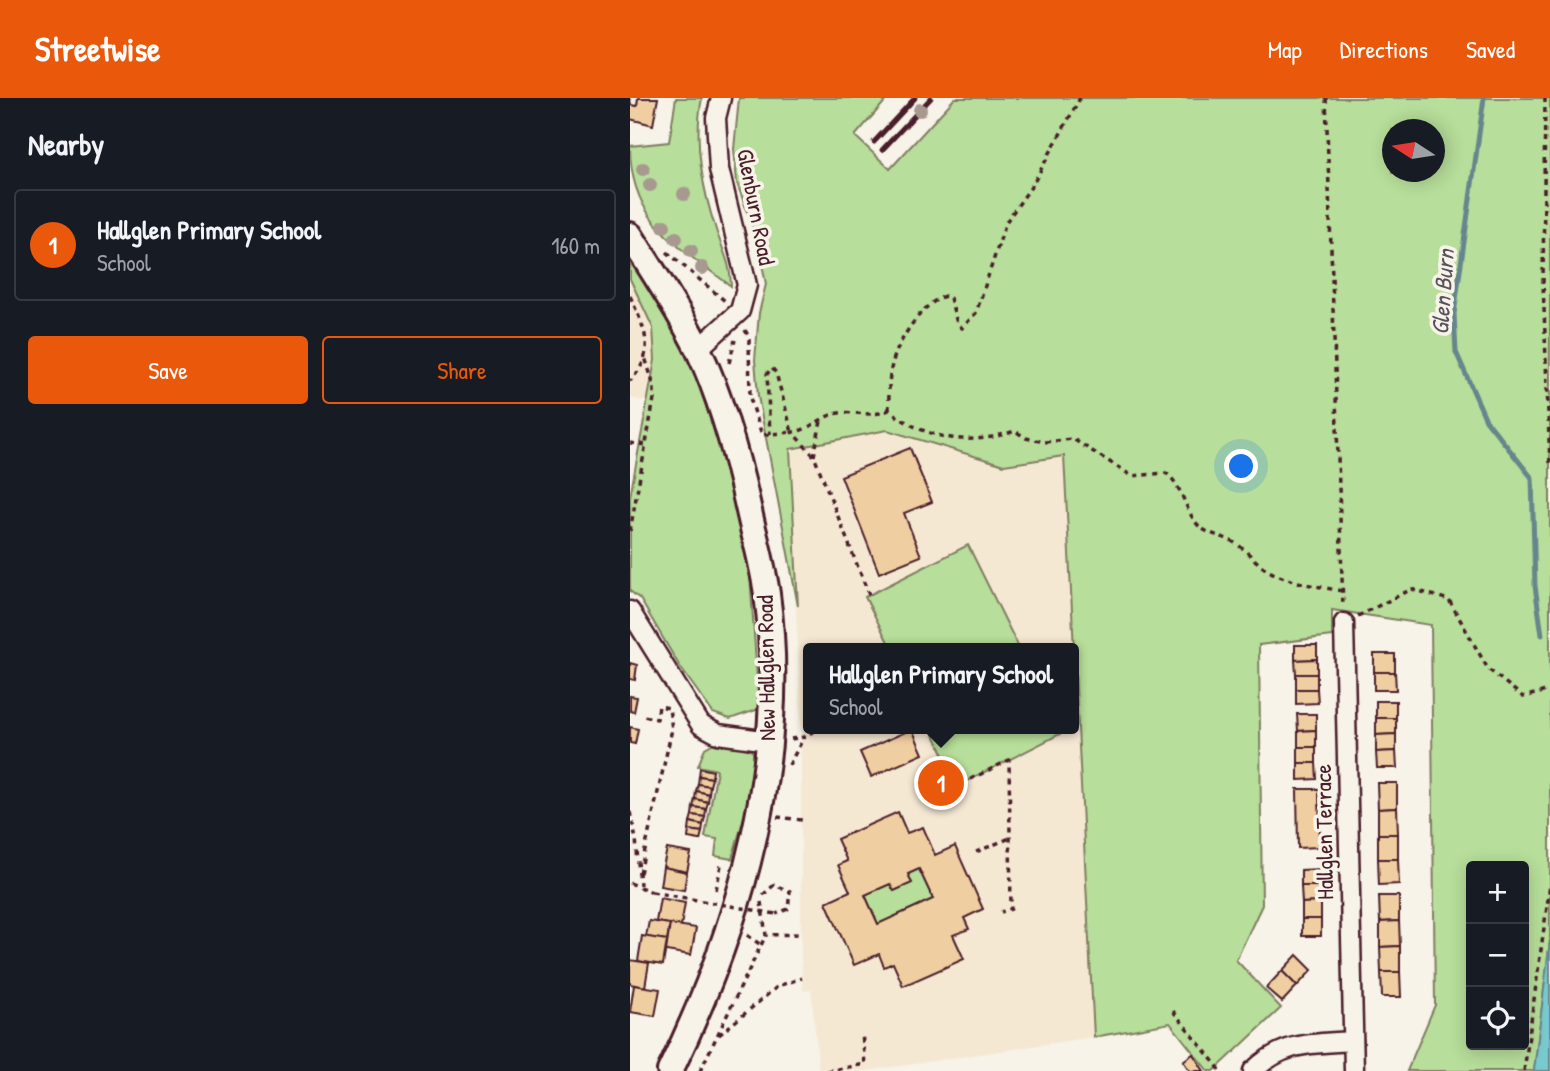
<!DOCTYPE html>
<meta charset="utf-8">
<style>
:root{--surface:#171b24;--page:#242831;--text:#f1f3f6;--muted:#9ea1a6;--line:#363941;--accent:#ea580c}
body{margin:0;font-family:"Patrick Hand",sans-serif;background:var(--page);color:var(--text)}
.controls{position:absolute;right:21px;bottom:21px;display:grid;overflow:hidden;border-radius:7px;box-shadow:0 4px 18px #0003}
.controls button{width:63px;height:63px;display:grid;place-items:center;padding:0;border:0;border-bottom:2px solid var(--line);background:var(--surface);color:var(--text);font:35px sans-serif}
.compass{position:absolute;left:752px;top:21px;width:63px;height:63px;border-radius:50%;background:var(--surface);box-shadow:0 4px 18px #0003;rotate:282deg}
.you{position:absolute;left:612px;top:369px;width:24px;height:24px;margin:-18px;border:5px solid #fff;border-radius:50%;background:#1a73e8;box-shadow:0 0 0 10px #1a73e833}
.badge{display:grid;place-items:center;width:46px;height:46px;border-radius:50%;background:var(--accent);color:#fff;font-size:23px;font-weight:700}
.pin{position:absolute;translate:-50% -50%;border:4px solid #fff;box-shadow:0 2px 7px #0006}
.popup{position:absolute;left:173px;top:545px;width:276px;height:91px;box-sizing:border-box;display:grid;place-content:center;border-radius:7px;background:var(--surface);filter:drop-shadow(0 2px 5px #0005);font-size:23px;white-space:nowrap;color:var(--muted)}
.popup b{font-size:26px;color:var(--text)}
.popup::after{content:'';position:absolute;left:50%;top:100%;margin-left:-14px;border:14px solid transparent;border-top-color:var(--surface)}
.list{margin:0;padding:0;list-style:none}
h2{display:flex;justify-content:space-between;align-items:center;height:91px;margin:0;padding:0 28px;font-size:30px}
h2 small{font-size:23px;font-weight:400;color:var(--muted)}
.list li{display:grid;grid-template-columns:46px 1fr auto;gap:21px;align-items:center;box-sizing:border-box;height:112px;margin:0 14px 14px;padding:0 14px;border:2px solid var(--line);border-radius:7px}
.list b{display:block;font-size:26px;white-space:nowrap}
.list p{margin:0;font-size:23px;white-space:nowrap;color:var(--muted)}
.list em{font-size:23px;font-style:normal;color:var(--muted)}
.actions{display:flex;gap:14px;padding:21px 28px}
.actions a{flex:1;padding:16px 0;border:2px solid var(--accent);border-radius:7px;text-align:center;font-size:24px;color:var(--accent)}
.actions .main{background:var(--accent);color:#fff}
.icon{flex:none;width:38px;height:38px;fill:none;stroke:currentColor;stroke-width:2;stroke-linecap:round;stroke-linejoin:round}
.map{position:relative;flex:none;width:920px;height:973px;overflow:hidden}
header{display:flex;align-items:center;gap:42px;box-sizing:border-box;height:98px;padding:0 35px;background:var(--accent);color:#fff}
header strong{font-size:33px}
nav{display:flex;gap:38px;margin-inline-start:auto;font-size:24px}
main{display:flex}
aside{flex:1;background:var(--surface)}
.map>svg:first-child{display:block}
</style>
<header>
<strong>Streetwise</strong>
<nav><a>Map</a><a>Directions</a><a>Saved</a></nav>
</header>
<main>
<aside>
<h2>Nearby<small></small></h2>
<ul class="list">
<li><span class="badge">1</span><div><b>Hallglen Primary School</b><p>School</p></div><em>160 m</em></li>
</ul>
<div class="actions"><a class="main">Save</a><a>Share</a></div>
</aside>
<div class="map">
<svg width="920" height="973" viewBox="0 0 920 973">
<rect width="100%" height="100%" fill="#f7f3e8"/>
<filter id="ink" filterUnits="userSpaceOnUse"><feTurbulence type="fractalNoise" baseFrequency=".0143" numOctaves="2"/><feDisplacementMap in="SourceGraphic" scale="14" xChannelSelector="R" yChannelSelector="G"/><feConvolveMatrix kernelMatrix="1 2 1 2 8 2 1 2 1" color-interpolation-filters="sRGB"/></filter>
<g filter="url(#ink)">
<g fill="#f5e8d3">
<polygon points="0,181 23,230 25,262 18,304 0,300"/>
<polygon points="257,332 374,367 434,357 444,550 178,550 178,631 444,631 444,554 464,939 236,973 189,973 181,892 173,893 171,860 171,631 159,351"/>
</g>
<g fill="#b7de9a" stroke="#807e62" stroke-width="2" fill-rule="evenodd">
<path d="M46,0H72C63,43 73,94 87,135C94,155 101,167 101,188C47,148 0,123 0,48L39,44Z"/>
<path d="M109,0H258L225,38L260,71L325,0H920V842L904,973H777L805,907L801,527L702,512V538L629,547L632,807L606,862L651,910L584,973H578L540,925L464,939L434,358L374,367L257,332L160,351L168,508L128,298L125,262L129,215L136,186L127,141L107,85L104,51ZM762,32H804V74H762ZM841,768H894V947H841Z"/>
<polygon points="0,146 59,256 95,367 120,476 129,611 100,621 83,615 50,569 10,501 0,493 0,399 25,262 23,230 0,181"/>
<polygon points="338,447 389,550 261,550 235,499"/>
<polygon points="301,631 429,631 432,635 329,687"/>
<polygon points="89,642 105,643 123,654 127,674 102,761 85,758 87,741 75,739 87,672 68,668 75,650"/>
<polygon points="289,771 303,801 248,826 235,797 260,786 264,793 281,785 278,776"/>
</g>
<polygon fill="#78cace" stroke="#66868d" stroke-width="2" points="920,842 920,973 904,973"/>
<g fill="none" stroke-linecap="round" stroke-linejoin="round">
<polyline stroke="#66868d" stroke-width="5" points="854,0 824,216 826,254 856,322 902,380 905,488 912,537"/>
</g>
<g fill="#efcea1" stroke="#4a1f2b" stroke-width="2" fill-rule="evenodd">
<polygon points="8,0 28,0 23,27 0,21 0,1 1,7 7,8"/>
<polygon points="280,350 302,404 274,415 291,458 249,475 211,378"/>
<polygon points="665,547 687,547 687,561 665,562"/>
<rect x="744" y="556" width="21" height="18"/>
<polygon points="687,561 687,576 666,576 665,562"/>
<polygon points="0,565 7,567 5,582 0,581"/>
<polygon points="744,574 765,574 766,592 744,592"/>
<rect x="666" y="576" width="21" height="15"/>
<polygon points="666,591 687,591 688,605 666,606"/>
<polygon points="0,598 7,599 4,614 0,613"/>
<rect x="746" y="603" width="20" height="17"/>
<polygon points="667,616 686,616 686,632 668,633"/>
<polygon points="746,620 766,620 766,636 746,637"/>
<polygon points="0,629 8,631 5,646 0,645"/>
<polygon points="282,631 293,656 241,679 230,654"/>
<polygon points="686,632 686,649 668,649 668,633"/>
<polygon points="766,636 766,653 746,654 746,637"/>
<rect x="668" y="649" width="18" height="16"/>
<polygon points="766,653 767,670 747,670 746,654"/>
<polygon points="668,665 686,665 687,681 668,682"/>
<polygon points="70,670 83,673 82,680 69,678"/>
<polygon points="69,678 82,680 80,688 68,686"/>
<polygon points="747,685 767,685 767,710 748,711"/>
<polygon points="68,686 80,688 79,696 66,693"/>
<polygon points="667,691 689,691 690,749 668,750"/>
<polygon points="66,693 79,696 78,704 65,701"/>
<polygon points="65,701 78,704 76,711 63,709"/>
<polygon points="63,709 76,711 75,719 62,717"/>
<polygon points="767,710 768,736 748,736 748,711"/>
<path d="M268,714L277,735L293,729L305,757L325,748L353,811L334,820L339,831L323,837L334,861L273,888L263,865L254,869L249,856L224,867L196,804L220,793L208,767L217,763L207,741ZM289,771L303,801L248,826L235,797L260,786L264,793L282,785L278,776Z"/>
<polygon points="62,717 75,719 73,727 60,724"/>
<polygon points="60,724 73,727 72,734 59,732"/>
<polygon points="59,732 72,734 70,742 58,740"/>
<rect x="748" y="736" width="20" height="25"/>
<polygon points="37,751 61,755 57,774 33,769"/>
<polygon points="748,761 768,761 769,786 749,787"/>
<polygon points="33,769 57,774 54,792 30,788"/>
<polygon points="690,771 690,788 671,788 671,772"/>
<polygon points="671,788 690,788 691,804 672,805"/>
<polygon points="749,798 769,798 769,823 750,824"/>
<polygon points="30,800 55,805 51,828 26,824"/>
<polygon points="691,804 691,821 672,821 672,805"/>
<rect x="672" y="821" width="19" height="17"/>
<polygon points="19,823 40,826 37,842 16,839"/>
<polygon points="769,823 770,848 750,849 750,824"/>
<polygon points="40,826 66,830 61,857 36,853"/>
<polygon points="12,838 37,842 33,867 8,863"/>
<polygon points="770,848 770,874 751,874 750,849"/>
<polygon points="667,857 682,872 667,888 652,873"/>
<polygon points="0,862 19,865 15,889 0,886"/>
<polygon points="652,873 667,888 652,904 636,890"/>
<polygon points="751,874 770,874 771,899 752,899"/>
<polygon points="4,887 30,891 25,918 0,914"/>
<polygon points="563,956 574,973 560,973 553,963"/>
</g>
<g fill="none" stroke-linecap="round" stroke-linejoin="round">
<g stroke="#4a1f2b" stroke-width="23">
<g id="street">
<polyline points="68,251 110,213 117,187 89,71 86,20 91,0"/>
<polyline points="0,513 71,627 88,636 139,643"/>
<polyline points="714,525 724,973"/>
<path d="M623,973C654,943 682,946 723,943"/>
</g>
</g>
<g stroke="#4a1f2b" stroke-width="30">
<path id="secondary" d="M0,137C23,174 49,212 68,251C92,301 107,358 119,413C125,440 133,468 137,496C159,660 111,827 40,973"/>
</g>
<g stroke="#4a1f2b" stroke-width="3.5" stroke-dasharray="5 5" stroke-linecap="butt">
<polyline points="696,0 713,509"/>
<polyline points="915,0 913,184 920,367"/>
<polyline points="37,154 95,203"/>
<path d="M0,198C14,230 28,254 0,283"/>
<polyline points="115,232 119,239 120,300 132,337 162,334 146,275 142,270 137,276 140,336"/>
<polyline points="99,265 105,242"/>
<path d="M259,312C259,297 258,282 262,267C267,244 292,205 315,198L320,200L327,225L332,230L346,215L376,124L403,86L450,0"/>
<polyline points="0,345 16,347"/>
<polyline points="184,358 191,323"/>
<polyline points="0,433 24,301 24,288 15,259"/>
<path d="M239,497L184,358L162,334C180,333 192,317 209,315C227,313 241,320 259,312C298,343 340,348 385,333L396,340L415,344L443,341L502,378L536,375C552,387 554,410 567,426C578,438 593,437 605,445C618,453 627,466 639,473C661,485 687,488 712,493"/>
<polyline points="728,518 782,491 819,502 858,571 893,599 920,592"/>
<polyline points="252,631 256,640"/>
<polyline points="161,641 174,639 187,631"/>
<polyline points="159,667 174,639"/>
<polyline points="318,682 324,678 329,687 379,662 381,811 371,814"/>
<polyline points="0,714 6,741 10,787"/>
<polyline points="147,719 172,722"/>
<polyline points="346,754 380,740"/>
<polyline points="10,775 42,631 39,610 29,608 27,621 14,618"/>
<polyline points="0,785 22,794"/>
<polyline points="86,792 91,767"/>
<polyline points="133,797 144,787 160,793 158,811 146,816"/>
<polyline points="131,804 136,837 171,836"/>
<polyline points="117,837 131,847"/>
<polyline points="543,913 591,973"/>
<polyline points="89,937 148,888 172,880"/>
<polyline points="70,973 136,837"/>
<polyline points="197,973 235,966 232,935"/>
<polyline points="894,973 920,787"/>
</g>
<use href="#street" stroke="#f7f3e8" stroke-width="18"/>
<use href="#secondary" stroke="#f7f3e8" stroke-width="24"/>
<g stroke="#4a1f2b" stroke-width="5">
<polyline points="244,44 285,0"/>
<polyline points="252,52 301,0"/>
</g>
<polyline stroke="#4a1f2b" stroke-width="3.5" stroke-dasharray="5 5" stroke-linecap="butt" points="22,794 146,816"/>
</g>
<g fill="#a7998f">
<circle cx="290" cy="12" r="7"/>
<circle cx="13" cy="71" r="7"/>
<circle cx="20" cy="87" r="7"/>
<circle cx="54" cy="96" r="7"/>
<circle cx="34" cy="128" r="7"/>
<circle cx="46" cy="140" r="7"/>
<circle cx="61" cy="153" r="7"/>
<circle cx="72" cy="170" r="7"/>
</g>
</g>
<g text-anchor="middle" stroke-width="7" stroke-linejoin="round" paint-order="stroke">
<g font-size="23" fill="#4a1f2b" stroke="#f7f3e8">
<text transform="translate(126 109) rotate(79)" y="8">Glenburn Road</text>
<text transform="translate(136 570) rotate(-91)" y="8">New Hallglen Road</text>
<text transform="translate(694 734) rotate(-91)" y="8">Hallglen Terrace</text>
</g>
<g font-size="24" font-style="italic" fill="#58525c" stroke="#f7f3e8">
<text transform="translate(813 194) rotate(-86)" y="8">Glen Burn</text>
</g>
</g>
</svg>
<div class="controls">
<button>+</button>
<button>−</button>
<button><svg class="icon" aria-label="locate" viewBox="0 0 24 24"><circle cx="12" cy="12" r="6"/><path d="M12 2v4M12 18v4M2 12h4M18 12h4"/></svg></button>
</div>
<svg class="compass" viewBox="-18 -18 36 36"><path d="M0-13l5 13h-10z" fill="#e53935"/><path d="M0 13l5-13h-10z" fill="#9ea1a6"/></svg>
<div class="you"></div>
<div class="pin badge" style="left:311px;top:685px">1</div>
<div class="popup"><b>Hallglen Primary School</b>School</div>
</div>
</main>
